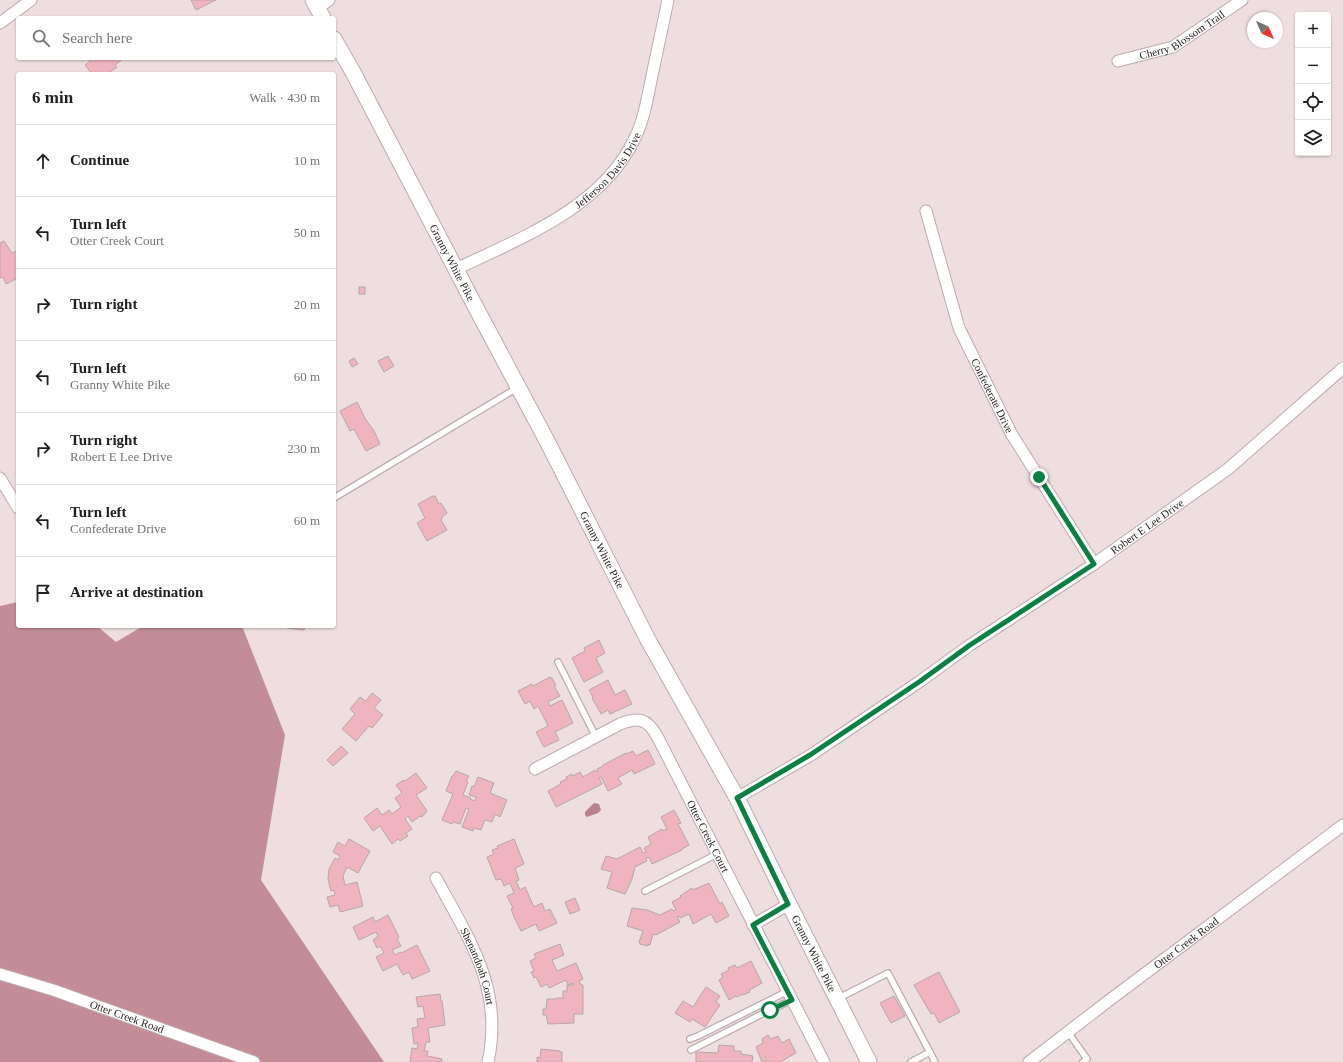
<!DOCTYPE html>
<meta charset="utf-8">
<style>
:root{--surface:#fff;--page:#f2f2f2;--text:#202124;--muted:#757577;--line:#e0e0e0}
body{margin:0;font-family:"Times New Roman",serif;background:var(--page);color:var(--text)}
.controls{position:absolute;right:12px;top:12px;display:grid;overflow:hidden;border-radius:4px;box-shadow:0 1px 3px #0004}
.controls button{width:36px;height:36px;display:grid;place-items:center;padding:0;border:0;border-bottom:1px solid var(--line);background:var(--surface);color:var(--text);font:20px sans-serif}
.compass{position:absolute;left:1247px;top:12px;width:36px;height:36px;border-radius:50%;background:var(--surface);box-shadow:0 1px 3px #0004;rotate:135deg}
.stop{position:absolute;width:12px;height:12px;margin:-9px;border:3px solid #0b8043;border-radius:50%;background:#fff}
.stop.end{background:#0b8043;border-color:#fff;box-shadow:0 1px 4px #0008}
.list{margin:0;padding:0;list-style:none}
h2{display:flex;justify-content:space-between;align-items:center;height:52px;margin:0;padding:0 16px;font-size:17px}
h2 small{font-size:13px;font-weight:400;color:var(--muted)}
.list li{display:grid;grid-template-columns:26px 1fr auto;gap:12px;align-items:center;box-sizing:border-box;height:72px;padding:0 16px;border-top:1px solid var(--line)}
.list b{display:block;font-size:15px;white-space:nowrap}
.list p{margin:0;font-size:13px;white-space:nowrap;color:var(--muted)}
.list em{font-size:13px;font-style:normal;color:var(--muted)}
.icon{flex:none;width:22px;height:22px;fill:none;stroke:currentColor;stroke-width:2;stroke-linecap:round;stroke-linejoin:round}
.map{position:relative;flex:none;width:1343px;height:1062px;overflow:hidden}
.search{position:absolute;background:var(--surface);box-shadow:0 1px 3px #0004;left:16px;top:16px;width:320px;height:44px;display:flex;align-items:center;gap:10px;box-sizing:border-box;padding:0 14px;border-radius:4px;color:var(--muted);font-size:15px}
.panel{position:absolute;background:var(--surface);box-shadow:0 1px 3px #0004;left:16px;top:72px;width:320px;height:556px;border-radius:4px}
.map>svg:first-child{display:block}
</style>
<div class="map">
<svg width="1343" height="1062" viewBox="0 0 1343 1062">
<rect width="100%" height="100%" fill="#efdee0"/>
<polygon fill="#c48c96" points="18,602 18,626 97,626 116,642 143,626 242,626 285,735 261,880 384,1062 0,1062 0,606"/>
<polygon fill="#b9818b" points="594,803 599,804 601,810 598,813 587,817 585,815 585,812"/>
<g fill="#efb4be" stroke="#b6a6a8">
<polygon points="191,0 216,0 196,10"/>
<polygon points="92,58 124,58 115,65 117,67 107,74 92,74 85,65 93,59"/>
<polygon points="4,241 12,253 17,251 18,253 18,278 6,284 3,277 0,278 0,243"/>
<rect x="359" y="287" width="6" height="7"/>
<polygon points="388,356 394,366 384,372 378,361"/>
<polygon points="354,358 358,364 352,367 349,361"/>
<polygon points="357,402 366,420 374,431 380,444 366,451 354,429 350,431 340,411"/>
<polygon points="433,496 435,496 439,504 441,503 447,513 443,516 441,520 447,530 427,541 417,523 425,518 418,504"/>
<polygon points="288,626 305,626 304,630 287,628"/>
<polygon points="599,640 605,653 596,658 603,672 584,682 572,658 585,651 584,648"/>
<polygon points="550,677 551,678 552,678 556,685 554,686 560,696 548,702 550,706 562,700 573,723 555,732 559,740 544,747 536,732 548,726 538,706 534,709 530,701 525,704 518,691 532,684 533,686"/>
<polygon points="608,680 615,695 625,690 632,704 610,714 608,710 601,714 592,698 593,697 589,690"/>
<polygon points="372,693 381,700 374,708 383,715 372,728 369,726 356,741 342,729 355,714 350,709 360,697 366,701"/>
<polygon points="341,746 348,753 333,766 327,760"/>
<polygon points="648,750 655,764 634,774 632,770 618,778 622,784 608,791 601,777 599,778 602,784 556,807 548,791 561,784 560,782 567,779 566,777 572,774 573,776 580,772 583,777 595,770 596,772 598,771 597,769 603,766 603,765 626,753 626,754 633,751 636,756"/>
<polygon points="456,771 469,776 466,781 468,782 463,795 471,798 470,799 475,801 476,797 469,795 472,786 474,787 478,777 494,783 490,793 507,800 500,817 495,814 492,822 485,820 481,830 474,828 473,831 462,827 469,809 466,808 460,824 453,822 452,824 442,820 453,794 446,791 452,776 453,776"/>
<polygon points="416,773 427,788 416,795 427,811 422,817 420,816 412,822 408,816 405,819 412,829 406,833 408,836 400,841 398,839 392,844 380,826 373,831 364,818 377,808 382,815 389,810 392,814 401,807 395,798 402,793 396,785 404,780 405,781"/>
<polygon points="674,810 681,823 678,824 689,845 682,849 682,850 652,864 649,857 646,858 647,861 635,867 632,879 625,894 607,888 612,872 601,869 606,856 617,859 640,847 643,853 646,852 644,848 651,844 648,837 662,829 663,831 667,829 661,817"/>
<polygon points="349,839 370,851 358,873 347,867 343,876 345,885 357,882 363,906 340,912 338,905 330,907 327,897 335,895 334,890 331,891 328,879 329,869 335,858 338,860 340,856 333,852 338,842 345,846"/>
<polygon points="514,839 524,864 515,868 519,880 516,881 520,890 525,887 534,907 542,903 545,911 550,909 557,923 539,931 536,924 521,931 514,917 511,909 513,908 507,896 514,893 510,883 504,886 501,879 496,880 487,857 494,854 492,850 498,848 497,846"/>
<polygon points="709,883 720,904 722,902 729,916 716,923 711,914 693,924 689,914 680,918 679,916 677,917 680,922 656,935 653,934 650,945 648,944 648,946 640,944 639,942 643,931 627,926 632,908 647,910 660,915 672,909 673,911 676,910 672,902 681,897 680,896 692,888 693,890"/>
<polygon points="575,898 580,910 570,914 565,902"/>
<polygon points="388,915 399,937 397,939 401,946 392,950 395,955 401,952 401,953 417,945 430,971 412,979 409,972 403,975 397,964 383,971 376,957 384,953 380,946 377,948 373,940 378,936 376,932 359,940 353,927 373,917 375,922"/>
<polygon points="560,944 564,955 552,960 557,971 576,963 583,979 579,981 581,985 583,985 583,1014 574,1014 574,1023 548,1024 546,1015 543,1015 543,1009 546,1009 547,999 556,999 557,998 562,998 563,999 563,991 567,991 567,985 574,985 573,983 568,985 566,980 549,988 547,984 541,987 536,977 534,978 531,972 534,971 530,961 536,958 534,954"/>
<polygon points="751,961 762,983 755,987 749,990 750,992 743,995 743,994 737,997 736,996 729,1000 719,980 723,977 721,974 729,970 728,968 735,965 737,968"/>
<polygon points="939,972 960,1012 939,1023 934,1013 931,1014 914,985"/>
<polygon points="706,987 720,996 716,1002 720,1005 705,1027 692,1019 690,1022 675,1013 683,1001 693,1007"/>
<polygon points="440,994 441,1001 442,1001 445,1025 428,1028 430,1042 426,1042 424,1051 428,1051 427,1056 442,1059 442,1062 410,1062 412,1048 417,1049 418,1043 414,1044 412,1028 418,1027 417,1019 425,1018 423,1006 418,1007 416,997"/>
<polygon points="894,996 905,1016 891,1023 880,1003"/>
<polygon points="768,1035 771,1039 778,1036 782,1043 789,1039 796,1053 780,1062 762,1062 756,1047 763,1043 762,1039"/>
<polygon points="719,1045 734,1046 734,1051 741,1051 741,1054 753,1056 752,1062 696,1062 696,1052 718,1053"/>
<polygon points="541,1049 560,1051 560,1052 562,1052 562,1062 537,1062 537,1057 540,1058"/>
</g>
<g fill="none" stroke-linecap="round" stroke-linejoin="round">
<g stroke="#bbabad" stroke-width="8">
<g id="service">
<polyline points="334,498 517,388"/>
<polyline points="558,662 596,737"/>
<polyline points="645,891 717,854"/>
<polyline points="837,999 888,973 935,1062"/>
<polyline points="1068,1032 1087,1059 1083,1062"/>
<polyline points="690,1039 698,1036 788,991"/>
<polyline points="691,1050 770,1010 792,1000"/>
<polyline points="911,1062 930,1052"/>
</g>
</g>
<g stroke="#bbabad" stroke-width="13">
<g id="minor">
<polyline points="318,8 329,0"/>
<polyline points="0,23 31,0"/>
<path id="s1" d="M1118,61L1173,47L1242,0"/>
<path id="s2" d="M926,211L959,328L1012,435L1094,564"/>
<path id="s3" d="M456,269C521,238 602,208 635,138C645,117 648,94 653,71C658,47 663,24 668,0"/>
<polyline points="0,478 18,508"/>
<path id="s4" d="M535,769L620,724C638,717 647,718 657,736L824,1062"/>
<path id="s5" d="M737,798L811,755L919,682L970,645L1094,564L1228,469L1343,368"/>
<path id="s6" d="M436,878C469,939 504,989 488,1062"/>
<polyline points="753,925 789,904"/>
<path id="s7" d="M0,974L53,990L254,1062"/>
<path id="s8" d="M1029,1062L1107,1002L1343,825"/>
</g>
</g>
<g stroke="#bbabad" stroke-width="17">
<g id="secondary">
<polyline points="313,0 323,18"/>
<path id="s9" d="M334,39L354,74L474,304L547,441L647,638L737,798L789,904L869,1062"/>
</g>
</g>
<use href="#service" stroke="#fff" stroke-width="5.5"/>
<use href="#minor" stroke="#fff" stroke-width="11"/>
<use href="#secondary" stroke="#fff" stroke-width="15"/>
</g>
<g fill="none" stroke-linecap="round" stroke-linejoin="round">
<polyline stroke="#0b8043" stroke-width="5" points="770,1010 792,1000 753,925 788,904 737,798 810,755 919,682 970,645 1094,564 1039,477"/>
</g>
<g text-anchor="middle" stroke-width="3" stroke-linejoin="round" paint-order="stroke">
<g font-size="11" fill="#2a2425" stroke="#fff">
<text dy="4" stroke="none"><textPath href="#s1" startOffset="70">Cherry Blossom Trail</textPath></text>
<text dy="4" stroke="none"><textPath href="#s3" startOffset="184">Jefferson Davis Drive</textPath></text>
<text dy="4" stroke="none"><textPath href="#s9" startOffset="253">Granny White Pike</textPath></text>
<text dy="4" stroke="none"><textPath href="#s2" startOffset="197">Confederate Drive</textPath></text>
<text dy="4" stroke="none"><textPath href="#s5" startOffset="492">Robert E Lee Drive</textPath></text>
<text dy="4" stroke="none"><textPath href="#s9" startOffset="577">Granny White Pike</textPath></text>
<text dy="4" stroke="none"><textPath href="#s4" startOffset="253">Otter Creek Court</textPath></text>
<text dy="4" stroke="none"><textPath href="#s8" startOffset="197">Otter Creek Road</textPath></text>
<text dy="4" stroke="none"><textPath href="#s9" startOffset="1033">Granny White Pike</textPath></text>
<text dy="4" stroke="none"><textPath href="#s6" startOffset="98">Shenandoah Court</textPath></text>
<text dy="4" stroke="none"><textPath href="#s7" startOffset="134">Otter Creek Road</textPath></text>
</g>
</g>
</svg>
<div class="controls">
<button>+</button>
<button>−</button>
<button><svg class="icon" aria-label="locate" viewBox="0 0 24 24"><circle cx="12" cy="12" r="6"/><path d="M12 2v4M12 18v4M2 12h4M18 12h4"/></svg></button>
<button><svg class="icon" aria-label="layers" viewBox="0 0 24 24"><path d="M12 4l9 5-9 5-9-5zM3 14l9 5 9-5"/></svg></button>
</div>
<svg class="compass" viewBox="-18 -18 36 36"><path d="M0-13l5 13h-10z" fill="#e53935"/><path d="M0 13l5-13h-10z" fill="#757577"/></svg>
<div class="stop" style="left:770px;top:1010px"></div>
<div class="stop end" style="left:1039px;top:477px"></div>
<div class="search"><svg class="icon" aria-label="search" viewBox="0 0 24 24"><circle cx="10" cy="10" r="6"/><path d="M15 15l6 6"/></svg>Search here</div>
<section class="panel">
<h2>6 min<small>Walk · 430 m</small></h2>
<ul class="list">
<li><svg class="icon" aria-label="ahead" viewBox="0 0 24 24"><path d="M12 20V5M6 11l6-6 6 6"/></svg><div><b>Continue</b></div><em>10 m</em></li>
<li><svg class="icon" aria-label="left" viewBox="0 0 24 24"><path d="M17 20v-9H6M10 6l-5 5 5 5"/></svg><div><b>Turn left</b><p>Otter Creek Court</p></div><em>50 m</em></li>
<li><svg class="icon" aria-label="right" viewBox="0 0 24 24"><path d="M7 20v-9h11M14 6l5 5-5 5"/></svg><div><b>Turn right</b></div><em>20 m</em></li>
<li><svg class="icon" aria-label="left" viewBox="0 0 24 24"><path d="M17 20v-9H6M10 6l-5 5 5 5"/></svg><div><b>Turn left</b><p>Granny White Pike</p></div><em>60 m</em></li>
<li><svg class="icon" aria-label="right" viewBox="0 0 24 24"><path d="M7 20v-9h11M14 6l5 5-5 5"/></svg><div><b>Turn right</b><p>Robert E Lee Drive</p></div><em>230 m</em></li>
<li><svg class="icon" aria-label="left" viewBox="0 0 24 24"><path d="M17 20v-9H6M10 6l-5 5 5 5"/></svg><div><b>Turn left</b><p>Confederate Drive</p></div><em>60 m</em></li>
<li><svg class="icon" aria-label="arrive" viewBox="0 0 24 24"><path d="M6 21V4h12l-3 4 3 4H6"/></svg><div><b>Arrive at destination</b></div></li>
</ul>
</section>
</div>
